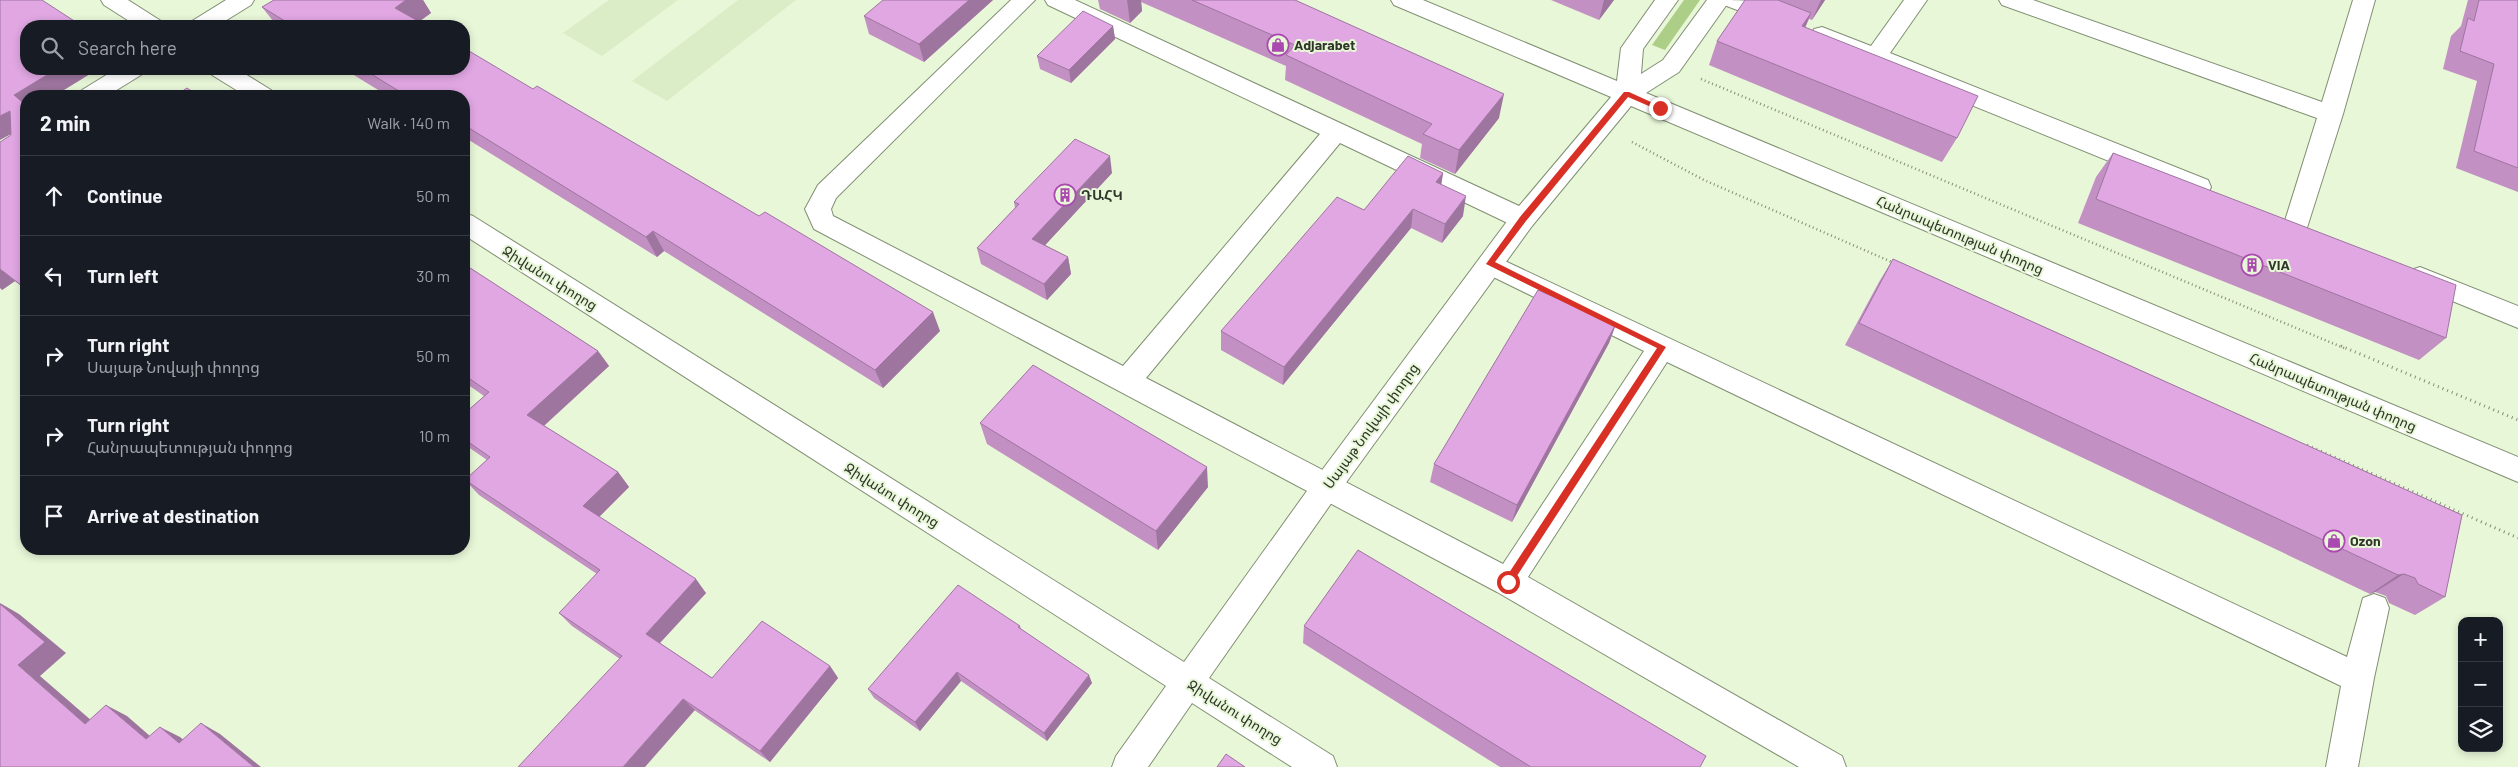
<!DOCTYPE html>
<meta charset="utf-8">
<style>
:root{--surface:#171b24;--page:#242831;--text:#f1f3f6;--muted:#9ea1a6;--line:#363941}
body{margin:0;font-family:Barlow,"Noto Sans Armenian",sans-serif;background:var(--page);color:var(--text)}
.controls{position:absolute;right:15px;bottom:15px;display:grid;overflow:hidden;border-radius:10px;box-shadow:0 2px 8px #0003}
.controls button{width:45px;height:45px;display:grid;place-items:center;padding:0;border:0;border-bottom:1px solid var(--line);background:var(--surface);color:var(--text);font:25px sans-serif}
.stop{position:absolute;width:15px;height:15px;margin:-11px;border:4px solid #d93025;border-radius:50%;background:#fff}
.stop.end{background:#d93025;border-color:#fff;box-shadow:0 1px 5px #0008}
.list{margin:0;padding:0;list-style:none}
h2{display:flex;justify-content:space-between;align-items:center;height:65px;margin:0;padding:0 20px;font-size:21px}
h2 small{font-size:16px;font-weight:400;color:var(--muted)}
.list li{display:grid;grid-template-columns:32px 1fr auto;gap:15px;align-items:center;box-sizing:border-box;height:80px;padding:0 20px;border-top:1px solid var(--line)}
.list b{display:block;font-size:19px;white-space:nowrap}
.list p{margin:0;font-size:16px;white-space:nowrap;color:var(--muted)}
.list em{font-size:16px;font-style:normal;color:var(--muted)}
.icon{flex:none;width:28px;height:28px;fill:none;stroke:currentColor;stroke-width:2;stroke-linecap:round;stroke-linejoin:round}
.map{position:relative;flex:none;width:2518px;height:767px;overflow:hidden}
.search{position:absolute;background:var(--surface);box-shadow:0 2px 8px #0003;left:20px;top:20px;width:450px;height:55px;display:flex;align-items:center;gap:12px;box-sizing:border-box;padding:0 18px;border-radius:20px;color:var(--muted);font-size:19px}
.panel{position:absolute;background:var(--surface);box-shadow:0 2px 8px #0003;left:20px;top:90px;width:450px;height:465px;border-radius:20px}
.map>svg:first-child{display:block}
</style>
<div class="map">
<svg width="2518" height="767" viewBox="0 0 2518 767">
<rect width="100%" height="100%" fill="#e8f7d8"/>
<g fill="#dbedc7">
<polygon points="609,0 678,0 602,56 563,33"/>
<polygon points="738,0 796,0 667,101 632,81"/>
</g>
<polygon fill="#acce86" points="1684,0 1700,0 1665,50 1652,45"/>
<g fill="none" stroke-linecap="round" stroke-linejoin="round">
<g stroke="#818f73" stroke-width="2">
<g id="street">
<polygon points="226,0 254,0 251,5 217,26 189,26 192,21"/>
<polygon points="1011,0 1035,0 836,198 831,209 833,216 1123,366 1320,134 1048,5 1045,0 1075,0 1532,212 1536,219 1532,226 1523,229 1514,226 1340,143 1146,378 1503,564 1644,351 1481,271 1477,264 1481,257 1490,254 2347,657 2363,598 2374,594 2385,598 2389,608 2374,678 2358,767 2326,767 2341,686 1667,362 1528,577 1842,756 1846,767 1799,767 1497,592 814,229 805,209 818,185"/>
<path d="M1721,0C1740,0 1777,0 1788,17L1785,22L1777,25L1724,5Z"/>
<polygon points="1904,0 1927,0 1890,53 2208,180 2211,187 2208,194 2199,196 2190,194 1814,41 1811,35 1814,29 1822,27 1871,46"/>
<polygon points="1999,0 2033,0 2322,102 2353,0 2375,0 2343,114 2305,234 2296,237 2287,234 2283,227 2317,118 2002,5"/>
<polygon points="116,69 145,69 141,75 107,96 78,96 82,90"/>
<polygon points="2420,267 2518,306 2518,328 2411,284 2407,277 2411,270"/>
</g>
</g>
<g stroke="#818f73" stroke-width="2">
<g id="secondary">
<polygon points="101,0 128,0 161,21 164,26 137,26 104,5"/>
<polygon points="1391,0 1423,0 1617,81 1621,48 1655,0 1678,0 1643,49 1641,74 1663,60 1707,0 1730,0 1679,72 1646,93 2518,457 2518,482 1631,106 1532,226 1337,495 1209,678 1333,756 1337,767 1292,767 1192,703 1148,767 1112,767 1116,756 1166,686 464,235 464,213 473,216 1184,662 1317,477 1514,212 1611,97 1394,5"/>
<polygon points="209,69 237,69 271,90 275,96 246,96 212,75"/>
</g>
</g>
<g stroke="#848e79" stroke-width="2.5" stroke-dasharray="1 3" stroke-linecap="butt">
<polyline points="1701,79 2344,348"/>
<polyline points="1632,142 1704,180 1894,263"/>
</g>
<g stroke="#848e79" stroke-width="3" stroke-dasharray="1 4" stroke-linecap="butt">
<polyline points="2341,346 2518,420"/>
<polyline points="2307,445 2518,538"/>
</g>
<use href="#street" fill="#fff" fill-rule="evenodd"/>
<use href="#secondary" fill="#fff" fill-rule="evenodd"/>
</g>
<g fill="#c290c3">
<polygon points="274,0 423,0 431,13 419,22 427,26 277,26 262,7"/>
<polygon points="993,0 924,62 869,34 864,16"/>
<polygon points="1098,0 1295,0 1499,118 1455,174 1420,158 1422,144 1285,80 1286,66 1141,2 1142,11 1130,23 1100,9"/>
<polygon points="1551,0 1614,0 1599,20"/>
<polygon points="1745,0 1825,0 1812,20 1809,19 1805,28 1957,138 1942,162 1709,65 1717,41"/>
<polygon points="2468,0 2518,0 2518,192 2456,168 2477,81 2443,69 2451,36 2461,26"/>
<polygon points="1113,26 1115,39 1071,83 1040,69 1037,56"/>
<polygon points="26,69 98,69 54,96 26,96 26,290 15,281 2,290 11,135"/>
<polygon points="344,69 464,69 940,331 883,388 664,251 657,257 464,137 464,96 388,96"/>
<polygon points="2113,153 2446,338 2419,360 2078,223 2096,177"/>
<polygon points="1112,173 1045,245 1068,257 1071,274 1047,300 981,264 977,248 1015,208 1014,202"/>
<polygon points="1443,173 1441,185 1463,216 1442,243 1411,228 1283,385 1221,350 1221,331 1364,210"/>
<polygon points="1893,259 2462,515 2445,597 2415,615 2389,603 2386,596 2375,592 2370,594 1845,345 1879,282"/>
<polygon points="464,264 598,351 609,366 544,426 618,472 629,487 599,517 706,593 660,643 712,678 830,666 838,678 770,762 572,626 559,613 597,574 479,495 465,480 487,460 464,444 464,414 484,396 464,382"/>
<polygon points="1616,324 1609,343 1512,522 1430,482 1434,464"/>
<polygon points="980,423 1208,487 1158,550 987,444"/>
<polygon points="1020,626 1021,629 1092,683 1047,741 961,681 920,731 874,698 868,689"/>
<polygon points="1304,626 1700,767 1500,767 1303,643"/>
</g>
<g fill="#9e759f">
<polygon points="406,0 423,0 431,13 412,26 395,8"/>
<polygon points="969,0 993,0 924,62 919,44"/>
<polygon points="1127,0 1141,0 1142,11 1130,23"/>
<polygon points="1604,0 1614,0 1599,20"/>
<polygon points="1821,0 1825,0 1812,20"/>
<polygon points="1811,13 1801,37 1802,26"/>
<polygon points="1113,26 1115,39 1071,83 1069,70"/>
<polygon points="57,69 98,69 54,96 26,96 26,107 14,95"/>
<polygon points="1504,94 1499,118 1455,174 1459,150"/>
<polygon points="10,111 26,126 0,140 0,116"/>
<polygon points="1110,156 1112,173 1036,255 1032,239"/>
<polygon points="1443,173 1440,193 1436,182"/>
<polygon points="1466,196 1463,216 1442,243 1445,224"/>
<polygon points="1413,209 1411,228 1283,385 1284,367"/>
<polygon points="653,231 664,251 657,257 646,237"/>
<polygon points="1068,257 1071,274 1047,300 1044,284"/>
<polygon points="0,269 15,281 2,290 0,288"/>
<polygon points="933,312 940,331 883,388 875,370"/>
<polygon points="1616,324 1609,343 1512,522 1517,505"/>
<polygon points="598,351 609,366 539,430 527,415"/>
<polygon points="1207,467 1208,487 1158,550 1156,531"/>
<polygon points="618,472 629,487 595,521 583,506"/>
<polygon points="2404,574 2375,592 2370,594 2398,575"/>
<polygon points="696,579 706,593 657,646 646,634"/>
<polygon points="0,603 19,614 66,653 40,676 107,734 85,724 18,665"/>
<polygon points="830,666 838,678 770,762 760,751"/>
<polygon points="957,672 961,681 920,731 915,722"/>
<polygon points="1089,675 1092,683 1047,741 1044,733"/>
<polygon points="683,699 695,710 645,767 623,767"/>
<polygon points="106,705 127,716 166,750 146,739"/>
<polygon points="201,723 220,734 261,767 254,767"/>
<polygon points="160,727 180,737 199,753 179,743"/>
</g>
<g fill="#e1a7e3" stroke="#9e759f">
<polygon points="0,0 42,0 82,26 26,26 26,69 57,69 14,95 26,105 26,289 0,269 0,142 11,135 10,111 0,116"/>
<polygon points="274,0 406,0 395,8 427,26 293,26 262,7"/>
<polygon points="883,0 969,0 919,44 864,16"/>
<polygon points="1192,0 1295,0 1504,94 1459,150 1423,134 1432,124 1286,55 1295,45"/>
<polygon points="1745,0 1778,0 1811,13 1802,26 1978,96 1957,138 1717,41"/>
<polygon points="2479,0 2518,0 2518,168 2474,151 2494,64 2460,51 2468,18 2474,21"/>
<polygon points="1083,11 1113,26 1069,70 1037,56"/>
<polygon points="464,48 533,89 537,86 759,216 765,212 933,312 875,370 653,231 646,237 464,125 464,96 407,96 363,69 464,69"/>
<polygon points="187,88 199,96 175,96"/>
<polygon points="1075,139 1110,156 1032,239 1068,257 1044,284 977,248 1019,204 1014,202"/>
<polygon points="2113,153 2456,285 2446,338 2096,199"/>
<polygon points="1408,156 1443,173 1436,182 1466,196 1445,224 1413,209 1284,367 1221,331 1337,197 1364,210"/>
<polygon points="1893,259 2462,515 2445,597 2418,584 2415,578 2404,574 2398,575 1859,323"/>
<polygon points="464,264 598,351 527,415 618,472 583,506 696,579 646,634 712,678 762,621 830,666 760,751 683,699 623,767 518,767 622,656 559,613 600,570 465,480 490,457 464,439 464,414 489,392 464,375"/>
<polygon points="1538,290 1616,324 1517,505 1434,464"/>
<polygon points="1033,365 1207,467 1156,531 980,423"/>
<polygon points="1358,550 1706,756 1700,767 1531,767 1304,626"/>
<polygon points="958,585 1020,626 1018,627 1089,675 1044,733 957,672 915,722 868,689"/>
<polygon points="0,604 45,642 18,665 85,724 106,705 146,739 160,727 179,743 201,723 254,767 0,767"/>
<polygon points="1226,754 1245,767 1217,767"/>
</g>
<polygon fill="#d93025" points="1624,92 1629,92 1664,108 1658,110 1628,97 1526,221 1495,262 1666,347 1511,585 1508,586 1505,585 1505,579 1657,348 1486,264 1520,217"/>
<defs>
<g id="shop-ring" transform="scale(1.125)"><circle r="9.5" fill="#e8f7d8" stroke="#aa49b0" stroke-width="1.5"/><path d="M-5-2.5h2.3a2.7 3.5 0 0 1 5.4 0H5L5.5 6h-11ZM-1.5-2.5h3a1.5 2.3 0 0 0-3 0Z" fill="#aa49b0"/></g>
<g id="building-ring" transform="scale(1.125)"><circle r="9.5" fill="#e8f7d8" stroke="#aa49b0" stroke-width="1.5"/><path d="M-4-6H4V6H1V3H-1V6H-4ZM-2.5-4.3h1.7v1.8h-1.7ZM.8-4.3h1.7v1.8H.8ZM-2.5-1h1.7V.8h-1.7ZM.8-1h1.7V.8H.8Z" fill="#aa49b0"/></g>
</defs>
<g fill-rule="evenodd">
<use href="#shop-ring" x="1278" y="45"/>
<use href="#building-ring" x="1065" y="195"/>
<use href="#building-ring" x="2252" y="265"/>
<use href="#shop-ring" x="2334" y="541"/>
</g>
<g text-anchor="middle" stroke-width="4" stroke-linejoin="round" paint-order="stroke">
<g font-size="14" font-weight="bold" fill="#2f3529" stroke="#e8f7d8" text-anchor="start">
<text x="1294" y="50">Adjarabet</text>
<text x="1081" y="200">ԴԱՀԿ</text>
<text x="2268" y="270">VIA</text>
<text x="2350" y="546">Ozon</text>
</g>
<g font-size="14" fill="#2f3529" stroke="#e8f7d8">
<text transform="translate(1960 235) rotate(23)" y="5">Հանրապետության փողոց</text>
<text transform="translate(550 278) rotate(32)" y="5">Ջիվանու փողոց</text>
<text transform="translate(2333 392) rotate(23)" y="5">Հանրապետության փողոց</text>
<text transform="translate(1371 426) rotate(-54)" y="5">Սայաթ Նովայի փողոց</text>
<text transform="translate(892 495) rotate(32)" y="5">Ջիվանու փողոց</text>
<text transform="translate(1235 712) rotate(32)" y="5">Ջիվանու փողոց</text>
</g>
</g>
</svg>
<div class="controls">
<button>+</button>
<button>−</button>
<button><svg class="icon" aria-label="layers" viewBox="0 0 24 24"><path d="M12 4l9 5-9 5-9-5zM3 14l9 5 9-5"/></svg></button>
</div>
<div class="stop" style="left:1508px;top:582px"></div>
<div class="stop end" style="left:1660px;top:108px"></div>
<div class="search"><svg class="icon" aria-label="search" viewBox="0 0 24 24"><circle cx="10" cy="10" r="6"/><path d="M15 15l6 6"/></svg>Search here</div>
<section class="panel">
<h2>2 min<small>Walk · 140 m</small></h2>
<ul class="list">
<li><svg class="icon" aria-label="ahead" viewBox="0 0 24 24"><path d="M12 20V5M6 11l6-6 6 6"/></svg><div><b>Continue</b></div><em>50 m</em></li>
<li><svg class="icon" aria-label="left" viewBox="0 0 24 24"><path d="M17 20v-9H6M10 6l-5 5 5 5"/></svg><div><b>Turn left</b></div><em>30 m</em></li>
<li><svg class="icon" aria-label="right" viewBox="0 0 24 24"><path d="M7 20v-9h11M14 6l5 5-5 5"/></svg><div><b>Turn right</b><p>Սայաթ Նովայի փողոց</p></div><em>50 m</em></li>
<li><svg class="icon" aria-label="right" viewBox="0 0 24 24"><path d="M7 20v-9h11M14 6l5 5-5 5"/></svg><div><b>Turn right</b><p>Հանրապետության փողոց</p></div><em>10 m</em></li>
<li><svg class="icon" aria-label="arrive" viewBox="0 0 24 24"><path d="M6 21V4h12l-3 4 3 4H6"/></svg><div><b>Arrive at destination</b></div></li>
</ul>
</section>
</div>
